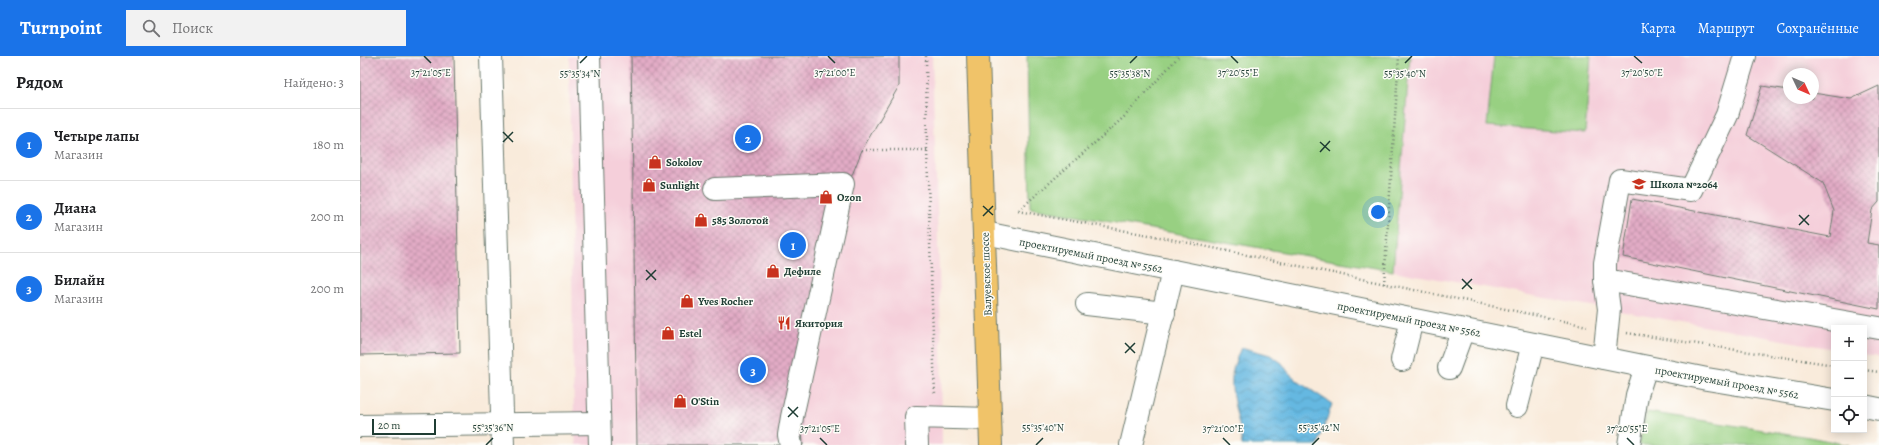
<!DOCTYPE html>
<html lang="ru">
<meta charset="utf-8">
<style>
:root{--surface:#fff;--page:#f2f2f2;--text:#202124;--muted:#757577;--line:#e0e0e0;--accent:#1a73e8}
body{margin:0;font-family:Alegreya,serif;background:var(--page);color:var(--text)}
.controls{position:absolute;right:12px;bottom:12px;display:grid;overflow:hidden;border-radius:0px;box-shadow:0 2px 10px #0003}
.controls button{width:36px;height:36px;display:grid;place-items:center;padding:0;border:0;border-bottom:1px solid var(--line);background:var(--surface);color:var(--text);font:20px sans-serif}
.compass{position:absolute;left:1423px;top:12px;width:36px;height:36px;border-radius:50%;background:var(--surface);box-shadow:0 2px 10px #0003;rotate:134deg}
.scale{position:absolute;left:12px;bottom:10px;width:64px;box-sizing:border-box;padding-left:4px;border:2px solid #1f3d34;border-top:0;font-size:11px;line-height:14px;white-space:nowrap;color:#1f3d34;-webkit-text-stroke:3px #fdfcf7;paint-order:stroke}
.you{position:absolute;left:1018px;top:156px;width:14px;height:14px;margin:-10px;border:3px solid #fff;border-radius:50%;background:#1a73e8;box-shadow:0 0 0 6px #1a73e833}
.badge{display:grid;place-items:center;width:26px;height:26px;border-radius:50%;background:var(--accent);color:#fff;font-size:13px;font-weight:700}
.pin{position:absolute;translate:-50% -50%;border:2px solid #fff;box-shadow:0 1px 4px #0006}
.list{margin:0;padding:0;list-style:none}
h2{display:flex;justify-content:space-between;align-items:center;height:52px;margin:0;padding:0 16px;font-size:17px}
h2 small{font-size:13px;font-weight:400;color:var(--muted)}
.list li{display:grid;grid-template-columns:26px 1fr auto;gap:12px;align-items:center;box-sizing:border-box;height:72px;padding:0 16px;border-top:1px solid var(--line)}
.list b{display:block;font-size:15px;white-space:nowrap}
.list p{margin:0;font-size:13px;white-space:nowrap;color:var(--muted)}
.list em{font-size:13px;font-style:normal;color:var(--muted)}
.icon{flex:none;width:22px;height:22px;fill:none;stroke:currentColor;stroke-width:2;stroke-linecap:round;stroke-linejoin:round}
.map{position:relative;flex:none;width:1519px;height:389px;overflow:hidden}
header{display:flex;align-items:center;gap:24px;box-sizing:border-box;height:56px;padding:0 20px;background:var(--accent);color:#fff}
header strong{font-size:19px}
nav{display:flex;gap:22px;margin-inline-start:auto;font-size:14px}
.search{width:280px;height:36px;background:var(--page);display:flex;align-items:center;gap:10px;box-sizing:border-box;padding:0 14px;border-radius:0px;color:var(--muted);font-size:15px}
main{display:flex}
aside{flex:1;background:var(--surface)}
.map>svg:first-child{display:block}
</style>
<header>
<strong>Turnpoint</strong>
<div class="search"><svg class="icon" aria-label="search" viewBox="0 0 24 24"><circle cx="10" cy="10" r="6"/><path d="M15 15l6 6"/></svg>Поиск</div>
<nav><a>Карта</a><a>Маршрут</a><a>Сохранённые</a></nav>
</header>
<main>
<aside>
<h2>Рядом<small>Найдено: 3</small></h2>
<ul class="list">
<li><span class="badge">1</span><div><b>Четыре лапы</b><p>Магазин</p></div><em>180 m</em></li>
<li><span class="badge">2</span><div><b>Диана</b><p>Магазин</p></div><em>200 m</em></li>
<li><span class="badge">3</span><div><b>Билайн</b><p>Магазин</p></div><em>200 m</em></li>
</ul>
</aside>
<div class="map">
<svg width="1519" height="389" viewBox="0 0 1519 389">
<defs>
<pattern id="water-waves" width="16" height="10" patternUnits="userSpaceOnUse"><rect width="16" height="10" fill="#65b8e1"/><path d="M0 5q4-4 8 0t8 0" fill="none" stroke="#5397b7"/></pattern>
<pattern id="building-cross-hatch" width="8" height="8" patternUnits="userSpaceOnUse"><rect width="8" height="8" fill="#e3acc6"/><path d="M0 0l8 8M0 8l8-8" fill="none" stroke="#b78da2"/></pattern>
</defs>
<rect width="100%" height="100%" fill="#fdfcf7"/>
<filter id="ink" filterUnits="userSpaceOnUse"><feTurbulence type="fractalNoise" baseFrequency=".025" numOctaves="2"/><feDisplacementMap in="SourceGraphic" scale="8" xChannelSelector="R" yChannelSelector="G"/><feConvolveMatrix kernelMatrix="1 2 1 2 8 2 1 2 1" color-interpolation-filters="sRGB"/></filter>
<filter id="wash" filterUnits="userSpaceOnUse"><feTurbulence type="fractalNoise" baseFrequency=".012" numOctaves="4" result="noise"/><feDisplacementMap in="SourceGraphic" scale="16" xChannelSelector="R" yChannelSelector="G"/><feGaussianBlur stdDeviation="0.9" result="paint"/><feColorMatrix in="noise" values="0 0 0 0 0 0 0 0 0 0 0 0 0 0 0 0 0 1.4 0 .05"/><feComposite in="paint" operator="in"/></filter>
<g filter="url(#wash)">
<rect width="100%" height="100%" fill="#f9ebdb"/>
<g fill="#f5cfda" fill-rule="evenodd">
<polygon points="209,0 572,0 581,277 582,389 216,389 214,367"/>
<path d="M1050,0H1519V301L1504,299V272H1474V293L1033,215ZM1429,18H1453V42H1429Z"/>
</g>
<g fill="#98d082" stroke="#5c865b">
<polygon points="667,0 1050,0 1033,215 670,152"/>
<polygon points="1134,0 1231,0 1225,77 1127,70"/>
<polygon points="1287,356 1449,381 1489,389 1279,389"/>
</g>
<path fill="url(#water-waves)" stroke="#427a8a" d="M881,291L910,299L922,307L928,316L939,326L972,348L958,389H882C881,366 870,344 872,321C872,311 878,300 881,291Z"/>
<g id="blocks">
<g fill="url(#building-cross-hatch)">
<polygon points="0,0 94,0 100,297 0,299"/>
<polygon points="271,0 539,0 539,30 502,94 460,200 439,314 443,389 277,389"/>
<polygon points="1402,30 1429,34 1429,42 1453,42 1453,37 1491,43 1519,30 1519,146 1512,154 1507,187 1519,189 1519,253 1263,201 1272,143 1470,181 1474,155 1463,127 1387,79"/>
</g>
</g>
</g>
<g filter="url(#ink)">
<use href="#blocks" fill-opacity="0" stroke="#6b7a6e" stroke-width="1"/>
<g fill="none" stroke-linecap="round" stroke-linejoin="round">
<g stroke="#6b7a6e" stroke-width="24">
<g id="minor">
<polyline points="131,0 143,389"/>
<polyline points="229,0 240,389"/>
<polyline points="355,133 483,128 432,361 429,379 431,389"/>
<polyline points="625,177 1347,323 1474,344"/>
<polyline points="1245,224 1519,272"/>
<polyline points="727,248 804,257"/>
<polyline points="1244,302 1249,253 1245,224 1245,207 1260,124 1331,134 1367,59 1385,0"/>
<polyline points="1042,304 1052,264"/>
<polyline points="1089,312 1103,274"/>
<polyline points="1157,350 1173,288"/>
<polyline points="1504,350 1519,353"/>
<polyline points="0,370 239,367"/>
<polyline points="557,389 556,361 630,363"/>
<polyline points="771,389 813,215"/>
<polyline points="1269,389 1277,339 1286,311"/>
</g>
</g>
<g stroke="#6b7a6e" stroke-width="24">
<polyline id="major" points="618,0 631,389"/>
</g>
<g stroke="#6b7a6e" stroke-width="2.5" stroke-dasharray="1 3" stroke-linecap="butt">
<polyline points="566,0 567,94 575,339"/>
<polyline points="502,94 567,94"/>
<polyline points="659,154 764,61 819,0"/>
<polyline points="658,155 805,182 1227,270"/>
<polyline points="1024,228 1039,0"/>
<polyline points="1267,277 1474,309"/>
<polyline points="1504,314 1519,316"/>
</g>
<use href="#minor" stroke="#fff" stroke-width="22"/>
<use href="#major" stroke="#f0c369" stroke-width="22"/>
</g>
</g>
<path fill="none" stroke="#1f3d34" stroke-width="1.5" d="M64,0L71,7M468,0L475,7M871,0L878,7M1274,0L1282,7M220,7L227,0M770,7L777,0M1045,7L1052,0M143,76L153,86M143,86L153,76M960,86L970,95M960,96L970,85M623,150L633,159M1439,159L1449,169M623,160L633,150M1439,169L1449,159M286,214L296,224M1102,223L1112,233M286,224L296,214M1102,233L1112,223M765,287L775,297M765,297L775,287M428,351L438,361M428,361L438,351M460,382L467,389M863,382L870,389M1267,382L1274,389M126,389L133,382M676,389L683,382M952,389L959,382"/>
<defs>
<g id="shop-bare" transform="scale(1.08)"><path d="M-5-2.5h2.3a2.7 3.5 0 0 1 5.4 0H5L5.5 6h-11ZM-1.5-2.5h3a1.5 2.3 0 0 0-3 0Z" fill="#c8321e" stroke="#fdfcf7" stroke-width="2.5" paint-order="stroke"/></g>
<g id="school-bare" transform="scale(1.08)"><path d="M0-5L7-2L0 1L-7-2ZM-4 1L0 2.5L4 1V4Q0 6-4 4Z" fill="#c8321e" stroke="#fdfcf7" stroke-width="2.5" paint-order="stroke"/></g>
<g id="restaurant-bare" transform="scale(1.08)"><path d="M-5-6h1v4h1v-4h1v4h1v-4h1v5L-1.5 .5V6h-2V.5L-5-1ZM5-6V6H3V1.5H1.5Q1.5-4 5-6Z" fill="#c8321e" stroke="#fdfcf7" stroke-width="2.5" paint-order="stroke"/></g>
</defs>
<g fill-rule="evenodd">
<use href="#shop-bare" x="295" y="106"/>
<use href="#school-bare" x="1279" y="128"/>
<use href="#shop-bare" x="289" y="129"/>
<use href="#shop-bare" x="466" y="141"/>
<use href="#shop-bare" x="341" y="164"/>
<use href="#shop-bare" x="413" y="215"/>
<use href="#shop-bare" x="327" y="245"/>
<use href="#restaurant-bare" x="424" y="267"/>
<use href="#shop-bare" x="308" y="277"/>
<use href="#shop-bare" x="320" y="345"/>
</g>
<g text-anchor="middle" stroke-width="3" stroke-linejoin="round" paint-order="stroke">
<g font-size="11" font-weight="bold" fill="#1f3d34" stroke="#fdfcf7" text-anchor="start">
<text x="306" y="110">Sokolov</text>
<text x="1290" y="132">Школа №2064</text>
<text x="300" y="133">Sunlight</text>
<text x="477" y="145">Ozon</text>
<text x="352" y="168">585 Золотой</text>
<text x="424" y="219">Дефиле</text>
<text x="338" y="249">Yves Rocher</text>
<text x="435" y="271">Якитория</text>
<text x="319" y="281">Estel</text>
<text x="331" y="349">O'Stin</text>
</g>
<g font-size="11" fill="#1f3d34" stroke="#fdfcf7">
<text transform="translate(731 199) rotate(11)" y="4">проектируемый проезд № 5562</text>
<text transform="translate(626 218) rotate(-92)" y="4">Валуевское шоссе</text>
<text transform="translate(1049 263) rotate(11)" y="4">проектируемый проезд № 5562</text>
<text transform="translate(1367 326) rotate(10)" y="4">проектируемый проезд № 5562</text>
</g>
</g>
<g font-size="10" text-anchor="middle" fill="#1f3d34" stroke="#fdfcf7" stroke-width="3" stroke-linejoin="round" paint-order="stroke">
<text x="71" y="20">37°21'05"E</text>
<text x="475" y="20">37°21'00"E</text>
<text x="878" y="20">37°20'55"E</text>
<text x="1282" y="20">37°20'50"E</text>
<text x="220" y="21">55°35'34"N</text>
<text x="770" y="21">55°35'38"N</text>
<text x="1045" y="21">55°35'40"N</text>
<text x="133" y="375">55°35'36"N</text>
<text x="683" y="375">55°35'40"N</text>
<text x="959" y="375">55°35'42"N</text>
<text x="460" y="376">37°21'05"E</text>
<text x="863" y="376">37°21'00"E</text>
<text x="1267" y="376">37°20'55"E</text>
</g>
</svg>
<div class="controls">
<button>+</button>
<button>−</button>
<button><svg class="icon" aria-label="locate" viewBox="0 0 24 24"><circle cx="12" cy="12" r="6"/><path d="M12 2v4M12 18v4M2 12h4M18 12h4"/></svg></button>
</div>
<svg class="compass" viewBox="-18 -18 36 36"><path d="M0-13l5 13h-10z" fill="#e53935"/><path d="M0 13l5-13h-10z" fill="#757577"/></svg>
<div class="scale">20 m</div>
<div class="you"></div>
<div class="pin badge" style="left:433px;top:189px">1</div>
<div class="pin badge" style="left:388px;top:82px">2</div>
<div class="pin badge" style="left:393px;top:314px">3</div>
</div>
</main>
